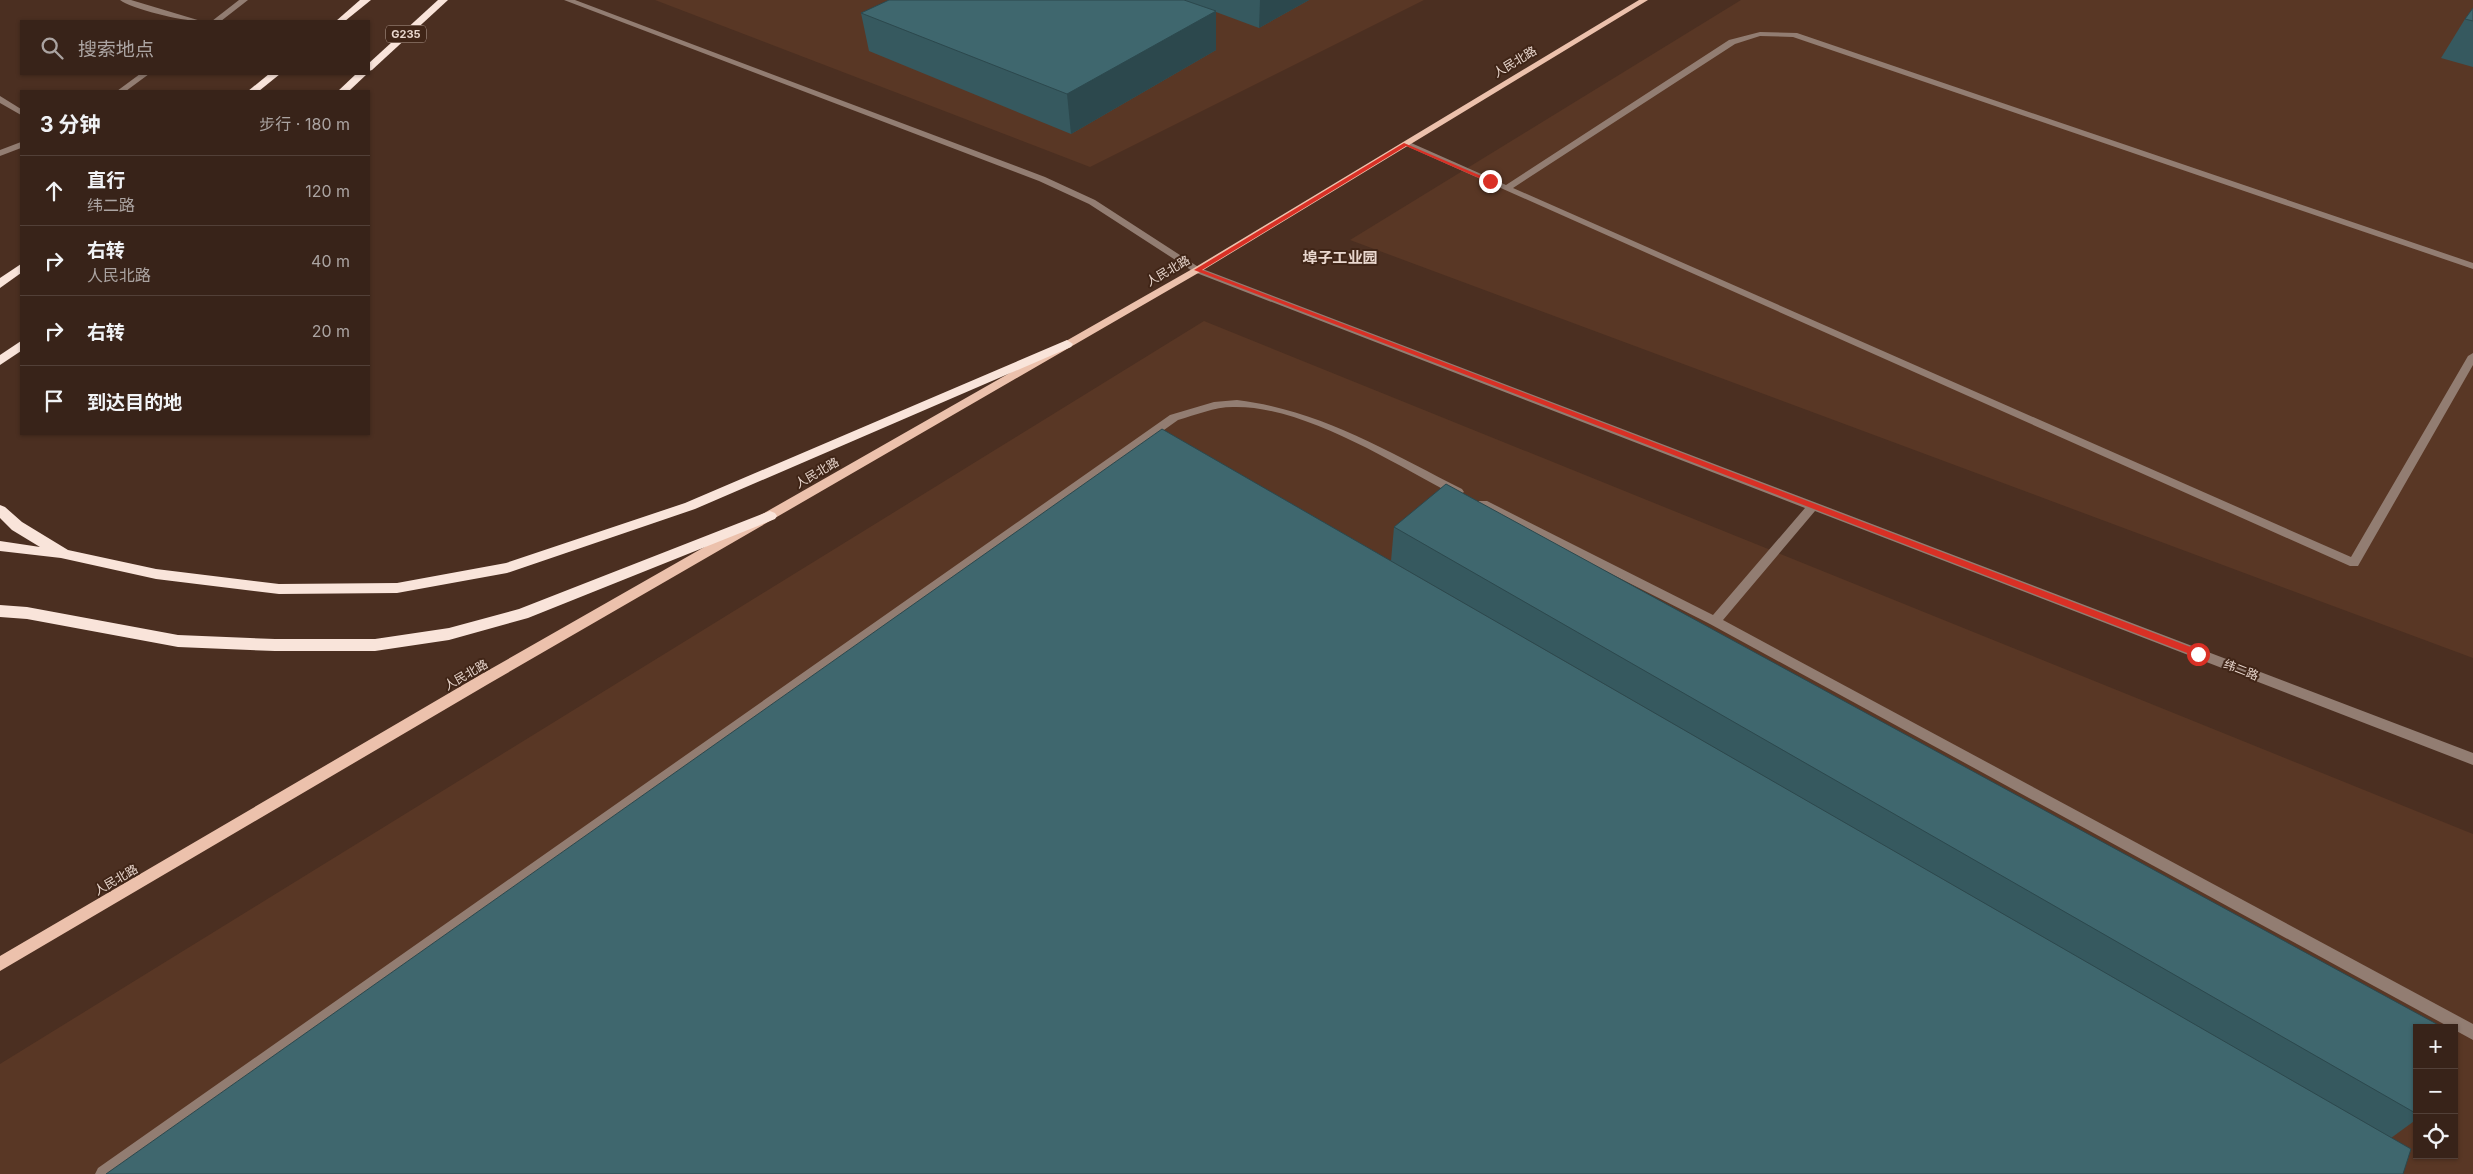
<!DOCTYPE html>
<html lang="zh">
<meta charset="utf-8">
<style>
:root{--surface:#382319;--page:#3f2b22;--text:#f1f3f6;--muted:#aba4a2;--line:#524038}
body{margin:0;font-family:Inter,"Noto Sans SC",sans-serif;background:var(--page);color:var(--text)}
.controls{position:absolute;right:15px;bottom:15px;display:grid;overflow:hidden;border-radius:0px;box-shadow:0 1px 4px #0004}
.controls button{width:45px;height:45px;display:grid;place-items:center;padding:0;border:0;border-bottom:1px solid var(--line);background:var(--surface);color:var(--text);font:25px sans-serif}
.stop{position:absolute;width:15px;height:15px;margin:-11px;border:4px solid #d93025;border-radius:50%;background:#fff}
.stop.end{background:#d93025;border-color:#fff;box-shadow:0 1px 5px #0008}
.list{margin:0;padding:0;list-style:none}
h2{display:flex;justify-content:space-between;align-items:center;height:65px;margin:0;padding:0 20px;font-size:21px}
h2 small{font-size:16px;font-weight:400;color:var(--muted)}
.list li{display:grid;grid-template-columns:32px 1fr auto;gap:15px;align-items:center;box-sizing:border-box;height:70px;padding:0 20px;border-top:1px solid var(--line)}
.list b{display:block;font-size:19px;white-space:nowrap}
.list p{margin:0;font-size:16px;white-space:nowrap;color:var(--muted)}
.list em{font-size:16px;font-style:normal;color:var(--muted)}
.icon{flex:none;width:28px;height:28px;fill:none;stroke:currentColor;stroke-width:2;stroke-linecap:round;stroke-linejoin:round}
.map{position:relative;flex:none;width:2473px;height:1174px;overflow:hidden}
.search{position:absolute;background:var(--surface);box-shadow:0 1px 4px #0004;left:20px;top:20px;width:350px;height:55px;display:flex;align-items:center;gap:12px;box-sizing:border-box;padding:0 18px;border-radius:0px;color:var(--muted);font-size:19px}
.panel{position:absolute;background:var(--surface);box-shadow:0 1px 4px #0004;left:20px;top:90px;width:350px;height:345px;border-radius:0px}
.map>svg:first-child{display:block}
</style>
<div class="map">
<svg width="2473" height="1174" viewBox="0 0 2473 1174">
<rect width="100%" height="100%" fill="#4b2f21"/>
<g fill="#593725" fill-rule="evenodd">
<polygon points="655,0 1424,0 1090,167"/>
<polygon points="1741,0 2473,0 2473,658 1350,240"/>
<path d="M1204,321L2473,834V1174H0V1064ZM2417,1028H2454V1155H2417Z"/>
</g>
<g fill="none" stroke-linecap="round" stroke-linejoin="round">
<g fill="#927d72" fill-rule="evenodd">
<path d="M120,0H131L201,21C185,22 132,9 120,0Z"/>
<polygon points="239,0 248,0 221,21 212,21"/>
<polygon points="564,0 575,0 1045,177 1095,200 1200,268 2473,753 2473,765 1815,511 1723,620 2473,1024 2473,1040 1710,624 1479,507 1477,504 1479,501 1487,501 1713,615 1805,508 1194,272 1089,204 1039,181"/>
<polygon points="1760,32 1797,33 2473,263 2473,269 1793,37 1760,36 1735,44 1513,188 2351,557 2468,356 2473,353 2473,365 2358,566 2350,566 1402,144 1409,142 1506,185 1729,40"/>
<polygon points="140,74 149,74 126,91 117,91"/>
<polygon points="0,96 21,109 21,115 0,103"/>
<polygon points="21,142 21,148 0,156 0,150"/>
<path d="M1237,400C1320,410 1389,452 1462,489L1464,492L1458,496L1454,495C1393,463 1303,405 1233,407C1214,407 1196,415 1178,420L119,1174H95L98,1168L1170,415L1214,402Z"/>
</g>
<polygon fill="#ecc1ac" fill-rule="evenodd" points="1639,0 1648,0 1200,272 490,683 0,971 0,956 480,675 1194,268"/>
<g fill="#f9e4da" fill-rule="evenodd">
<polygon points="360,0 371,0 345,21 336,21"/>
<polygon points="438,0 448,0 372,70 369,71 369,63"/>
<polygon points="269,74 280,74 259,91 248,91"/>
<polygon points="356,74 367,74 349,91 338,91"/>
<polygon points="21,264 21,273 0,288 0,278"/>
<polygon points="1067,340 1073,344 1071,347 695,509 507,573 397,593 279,594 156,579 61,558 0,551 0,541 40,547 12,530 0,518 0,505 5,507 22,522 68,550 156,569 279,584 397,583 506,563 685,503"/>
<polygon points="21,341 21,351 0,365 0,355"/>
<polygon points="770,511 775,513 777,516 775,519 528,618 449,640 375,651 275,651 178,647 27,619 0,617 0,605 27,607 178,635 275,639 375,639 449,628 519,609"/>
</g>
</g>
<g fill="#36595f">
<polygon points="889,0 1309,0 1259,28 1216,12 1216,50 1071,134 869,51 861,13"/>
<polygon points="2473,8 2473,67 2441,58 2465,19"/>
<polygon points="1394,527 2417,1028 2417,1119 2391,1138 1391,561"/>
</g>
<g fill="#2c484d">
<polygon points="1260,0 1309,0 1259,28"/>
<polygon points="1216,11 1216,50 1071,134 1067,94"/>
</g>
<g fill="#3f676e" stroke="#2c484d">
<polygon points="889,0 1184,0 1216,11 1067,94 861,13"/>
<polygon points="2473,8 2473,21 2465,19"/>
<polygon points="1162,429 2411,1149 2403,1174 106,1174"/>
<polygon points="1446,484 2444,1028 2417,1028 2417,1114 1394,527"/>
</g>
<polygon fill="#d93025" points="1404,143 1493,181 1488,182 1406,146 1202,270 2201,651 2201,656 2195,656 1194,270"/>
<g text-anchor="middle" stroke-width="4" stroke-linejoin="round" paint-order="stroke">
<rect fill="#402517" stroke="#b6a297" stroke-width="1" x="386" y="25.5" width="40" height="17" rx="4"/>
<g font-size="11" font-weight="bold" fill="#e9d7ce">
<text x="406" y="38">G235</text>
</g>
<g font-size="12" fill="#e9d7ce" stroke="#402517">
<text transform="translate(1515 62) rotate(-31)" y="4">人民北路</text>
<text transform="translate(1168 271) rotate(-30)" y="4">人民北路</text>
<text transform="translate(817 473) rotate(-30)" y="4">人民北路</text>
<text transform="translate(2241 670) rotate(21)" y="4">纬二路</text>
<text transform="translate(466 675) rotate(-30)" y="4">人民北路</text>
<text transform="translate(116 880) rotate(-30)" y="4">人民北路</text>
</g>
<g font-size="15" font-weight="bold" fill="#e9d7ce" stroke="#402517">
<text x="1340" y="263">埠子工业园</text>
</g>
</g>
</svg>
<div class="controls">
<button>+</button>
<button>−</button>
<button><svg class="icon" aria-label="locate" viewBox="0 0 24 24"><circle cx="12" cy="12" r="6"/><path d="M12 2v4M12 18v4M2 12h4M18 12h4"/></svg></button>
</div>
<div class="stop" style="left:2198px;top:654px"></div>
<div class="stop end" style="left:1490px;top:181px"></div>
<div class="search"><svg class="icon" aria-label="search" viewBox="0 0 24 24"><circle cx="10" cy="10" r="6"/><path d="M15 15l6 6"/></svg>搜索地点</div>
<section class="panel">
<h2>3 分钟<small>步行 · 180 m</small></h2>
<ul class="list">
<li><svg class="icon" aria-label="ahead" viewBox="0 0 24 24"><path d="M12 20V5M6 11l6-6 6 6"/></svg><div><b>直行</b><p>纬二路</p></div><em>120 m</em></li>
<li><svg class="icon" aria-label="right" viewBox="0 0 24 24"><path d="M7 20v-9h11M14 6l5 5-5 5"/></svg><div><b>右转</b><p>人民北路</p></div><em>40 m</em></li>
<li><svg class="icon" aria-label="right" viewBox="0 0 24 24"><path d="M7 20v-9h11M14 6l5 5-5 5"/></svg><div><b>右转</b></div><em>20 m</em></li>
<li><svg class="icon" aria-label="arrive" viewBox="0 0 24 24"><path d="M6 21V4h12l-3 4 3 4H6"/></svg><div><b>到达目的地</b></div></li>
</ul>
</section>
</div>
